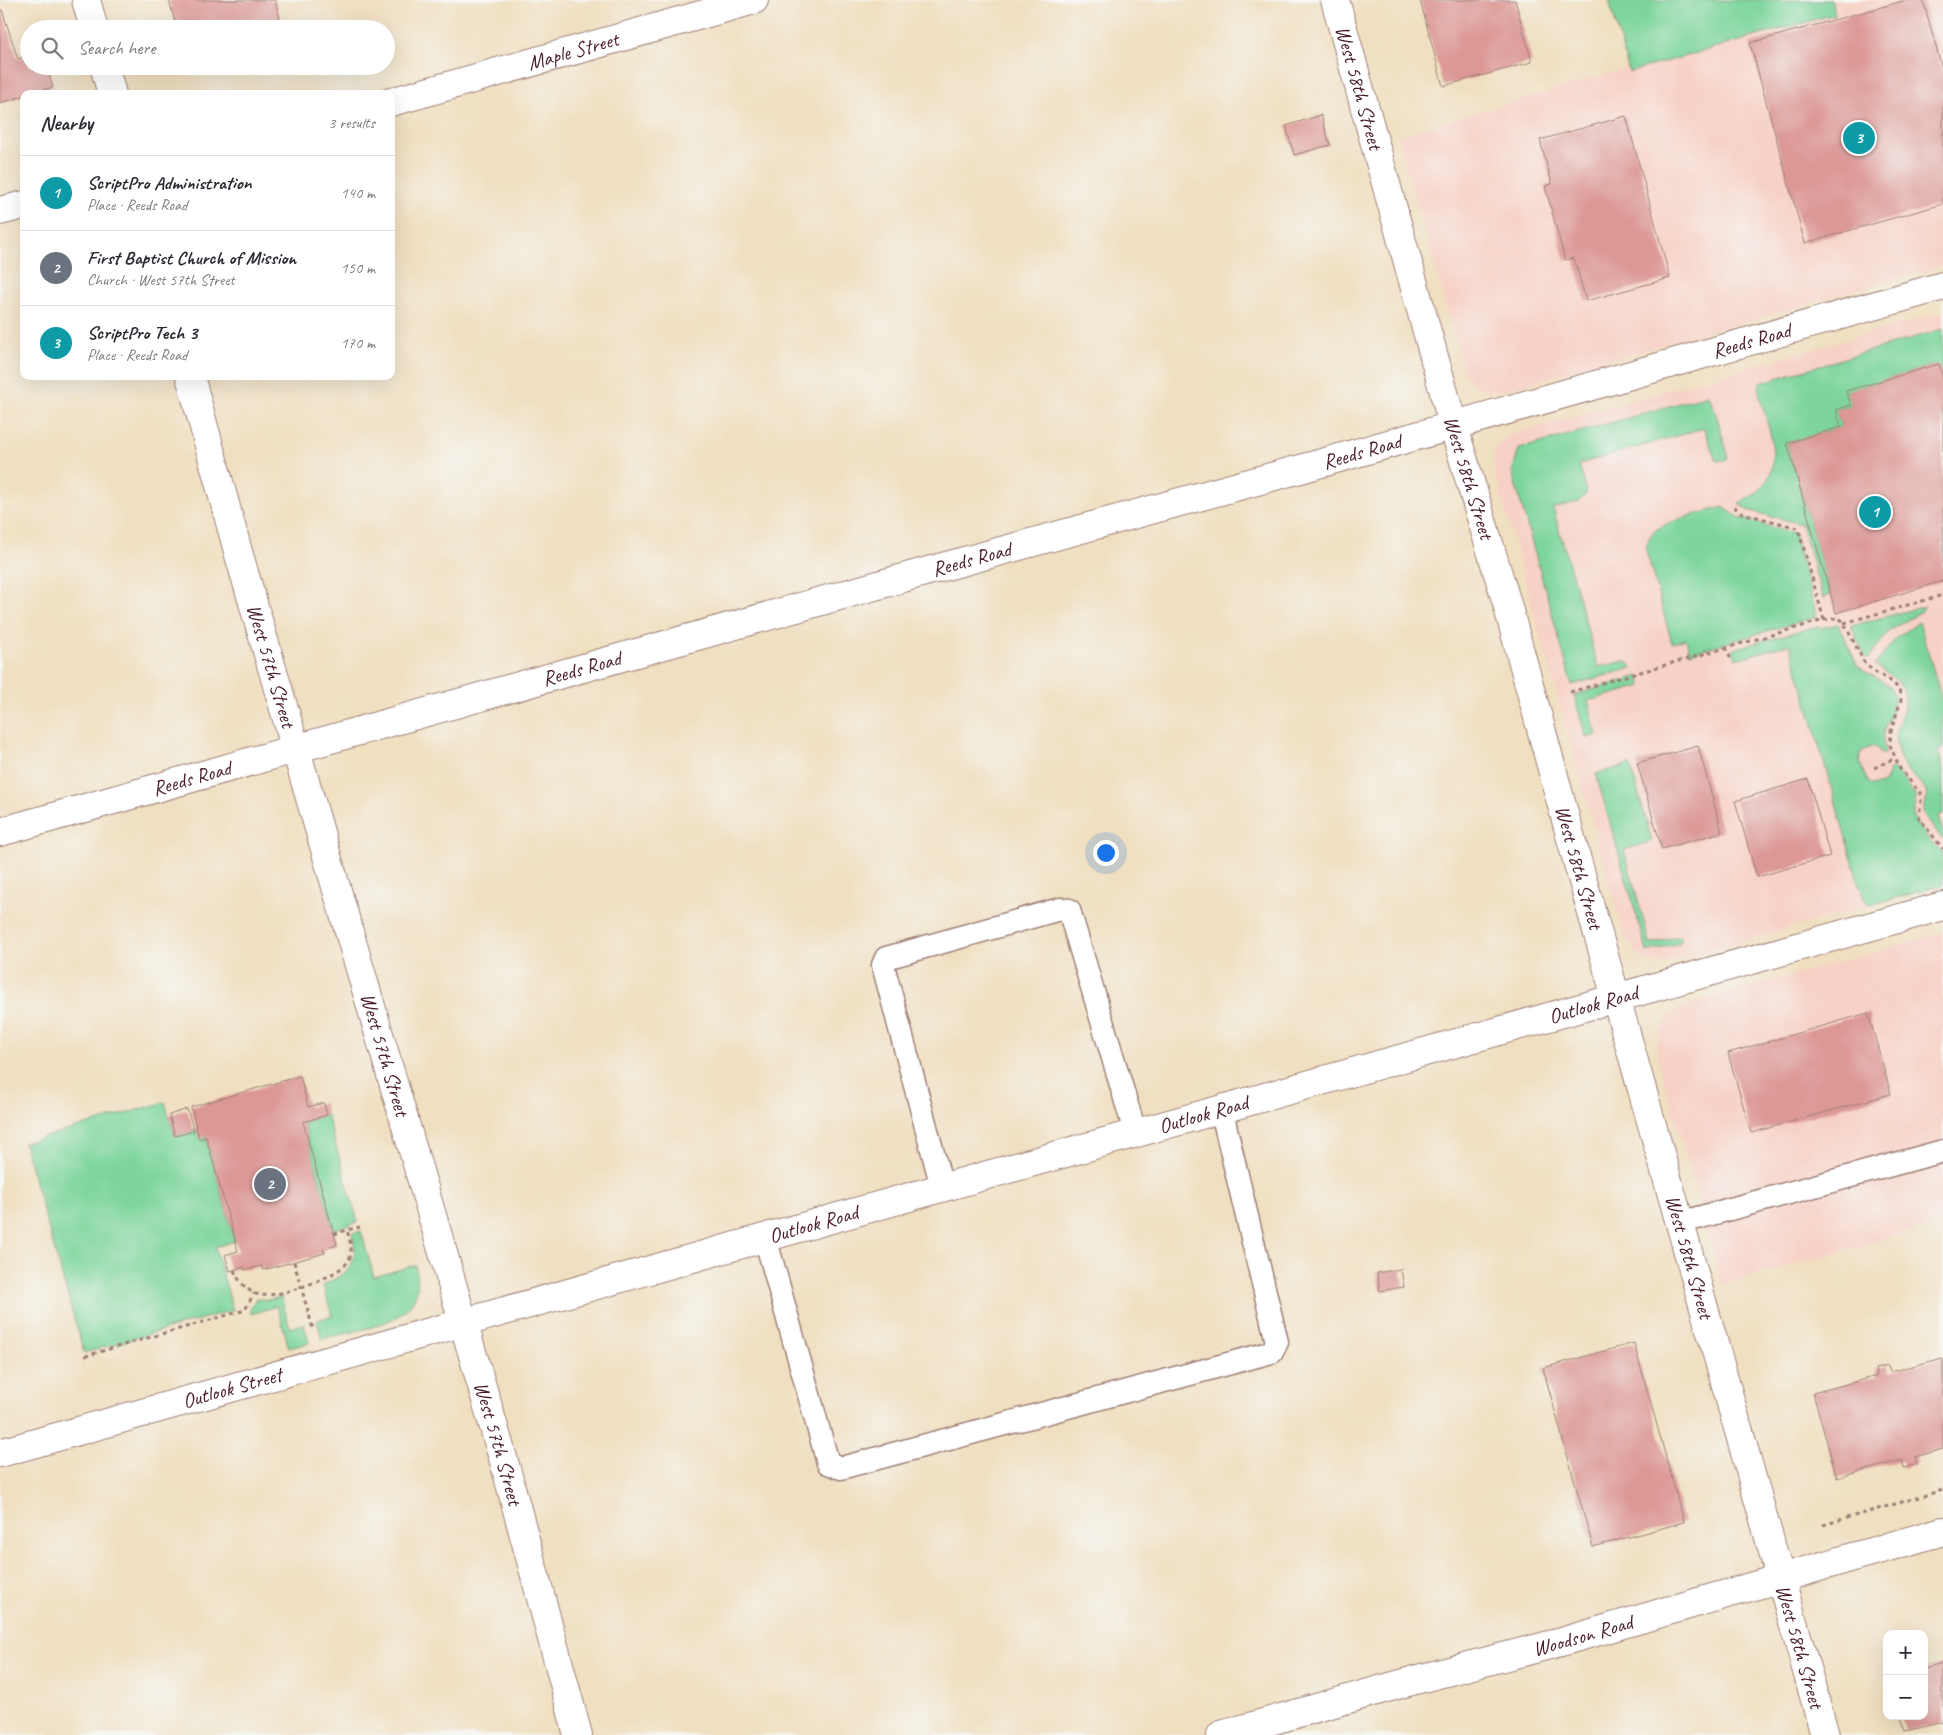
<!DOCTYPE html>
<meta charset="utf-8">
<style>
:root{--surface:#fff;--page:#f7f7f7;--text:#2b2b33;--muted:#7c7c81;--line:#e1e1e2;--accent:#d1495b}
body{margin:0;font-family:Caveat,sans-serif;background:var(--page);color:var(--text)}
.controls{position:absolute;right:15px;bottom:15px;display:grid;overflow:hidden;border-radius:10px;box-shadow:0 5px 20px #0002}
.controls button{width:45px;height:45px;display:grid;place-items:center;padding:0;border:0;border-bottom:1px solid var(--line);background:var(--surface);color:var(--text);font:25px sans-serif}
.you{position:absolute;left:1105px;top:852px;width:18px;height:18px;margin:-12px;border:4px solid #fff;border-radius:50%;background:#1a73e8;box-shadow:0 0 0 8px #1a73e833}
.badge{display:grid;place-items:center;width:32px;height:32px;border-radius:50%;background:var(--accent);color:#fff;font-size:16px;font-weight:700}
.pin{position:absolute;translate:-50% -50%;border:2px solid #fff;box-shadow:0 1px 5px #0006}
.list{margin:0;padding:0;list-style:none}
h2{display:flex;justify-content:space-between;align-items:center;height:65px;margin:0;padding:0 20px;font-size:21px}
h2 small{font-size:16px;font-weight:400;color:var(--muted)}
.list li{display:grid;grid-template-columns:32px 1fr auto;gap:15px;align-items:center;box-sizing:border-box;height:75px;padding:0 20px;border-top:1px solid var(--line)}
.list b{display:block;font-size:19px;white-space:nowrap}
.list p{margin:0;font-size:16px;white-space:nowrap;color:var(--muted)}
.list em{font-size:16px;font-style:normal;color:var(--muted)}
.icon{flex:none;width:28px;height:28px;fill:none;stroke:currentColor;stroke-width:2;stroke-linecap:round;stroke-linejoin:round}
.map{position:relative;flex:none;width:1943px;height:1735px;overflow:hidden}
.search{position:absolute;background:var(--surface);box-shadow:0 5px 20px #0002;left:20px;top:20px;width:375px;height:55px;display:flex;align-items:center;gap:12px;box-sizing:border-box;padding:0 18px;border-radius:28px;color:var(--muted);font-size:19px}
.panel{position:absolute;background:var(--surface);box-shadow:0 5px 20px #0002;left:20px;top:90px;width:375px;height:290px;border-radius:10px}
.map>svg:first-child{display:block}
</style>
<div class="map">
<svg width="1943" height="1735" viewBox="0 0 1943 1735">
<rect width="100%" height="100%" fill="#f6f6f2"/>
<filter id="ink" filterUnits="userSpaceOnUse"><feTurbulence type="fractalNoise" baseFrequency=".02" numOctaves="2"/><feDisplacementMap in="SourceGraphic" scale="10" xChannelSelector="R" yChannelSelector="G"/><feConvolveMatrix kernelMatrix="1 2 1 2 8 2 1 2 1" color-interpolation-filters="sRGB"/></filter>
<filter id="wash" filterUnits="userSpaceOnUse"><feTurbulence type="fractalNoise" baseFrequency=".0096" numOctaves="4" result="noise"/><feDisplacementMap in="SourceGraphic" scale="20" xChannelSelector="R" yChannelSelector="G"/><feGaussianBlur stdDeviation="1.12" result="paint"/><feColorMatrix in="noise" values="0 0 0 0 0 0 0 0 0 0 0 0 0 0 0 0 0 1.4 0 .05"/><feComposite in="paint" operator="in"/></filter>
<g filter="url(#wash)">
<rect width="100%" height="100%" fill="#f0dfc0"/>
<g fill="#f7d1c6">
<polygon points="1609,0 1943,0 1943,266 1500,391 1488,391 1475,385 1465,374 1398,136 1628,68"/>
<polygon points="1943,312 1943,885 1666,963 1647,961 1640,956 1626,940 1622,928 1496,477 1493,456 1497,447 1501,442 1514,434"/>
<polygon points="1943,933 1943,1222 1722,1285 1658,1059 1656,1047 1662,1027 1669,1018 1677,1010 1696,1002"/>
</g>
<g fill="#7dd59b" stroke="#647a63">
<polygon points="1609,0 1831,0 1835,14 1629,72"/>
<path d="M1943,329V378L1938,364L1847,391L1851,405L1836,410L1841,427L1787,443L1831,595L1823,598L1801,524L1747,510L1739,503C1782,485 1776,451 1765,414C1762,404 1757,393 1760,383Z"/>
<polygon points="1708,395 1715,410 1728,455 1727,459 1720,461 1716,460 1704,428 1579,464 1586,489 1586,494 1578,502 1553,508 1598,667 1625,661 1629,663 1632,668 1572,685 1512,472 1519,449"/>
<path d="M1723,507L1740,518L1794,533L1817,617L1690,653L1686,639L1672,643L1646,550C1647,545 1648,539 1651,535C1660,521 1707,512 1723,507Z"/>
<polygon points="1925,606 1921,612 1890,630 1868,659 1865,657 1851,626"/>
<path d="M1919,622L1943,702V748L1938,750L1943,768V815L1938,817L1943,833V840C1940,837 1924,816 1923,812C1923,804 1930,799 1925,790C1921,782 1913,777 1907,771C1901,763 1897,751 1896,742C1895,734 1897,727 1900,720C1912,686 1901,683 1875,665L1896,638Z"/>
<path d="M1838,624L1857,665L1864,671L1888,685C1902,699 1887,718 1883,734C1882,741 1885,748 1885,754H1881L1877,748L1872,746C1869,748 1864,750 1861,752C1856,758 1866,781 1871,785H1879L1885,782L1889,770L1893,769L1896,771C1902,779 1911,787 1915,796C1917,803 1912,809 1913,816C1915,824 1935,849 1943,852V885L1870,905L1864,899L1859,884L1790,644L1736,659L1733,649L1818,626L1821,628Z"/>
<polygon points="1639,676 1642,686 1588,701 1597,735 1586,738 1574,695"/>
<polygon points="1630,764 1652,841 1624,850 1650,944 1681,936 1681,940 1679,943 1647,952 1596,774"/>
<polygon points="165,1102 175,1136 197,1130 206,1137 235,1241 215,1247 233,1310 84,1353 24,1143"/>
<polygon points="327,1115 358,1222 333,1230 303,1122"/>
<path d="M361,1231L374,1277L415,1265C432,1324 363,1328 322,1339L317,1320L332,1316L323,1285C351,1271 359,1265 352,1233Z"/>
<polygon points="281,1297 290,1328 304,1324 309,1343 289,1348 277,1306 251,1314 250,1308 257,1298 267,1300"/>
</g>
<g id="blocks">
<g fill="#dc9895">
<polygon points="169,0 275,0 283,29 177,29"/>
<polygon points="1420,0 1515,0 1532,62 1443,86"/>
<polygon points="1907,0 1923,0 1943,72 1943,204 1805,243 1750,43"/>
<polygon points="2,10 18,59 29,55 29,66 46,66 53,87 31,94 24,94 24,96 0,103 0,11"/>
<polygon points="1321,115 1330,145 1294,155 1286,126"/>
<polygon points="1626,116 1670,278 1586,301 1574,258 1565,260 1545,186 1552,184 1540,140"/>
<polygon points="1939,364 1943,378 1943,581 1836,613 1787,443 1841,427 1836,410 1851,405 1846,391"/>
<polygon points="1698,746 1722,832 1662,849 1637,763"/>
<polygon points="1808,779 1830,856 1757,877 1735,801"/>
<polygon points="1868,1013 1891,1094 1751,1133 1728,1053"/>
<polygon points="300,1076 308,1107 324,1103 327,1115 303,1122 337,1245 323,1249 325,1253 263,1270 262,1266 245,1270 244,1267 230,1271 225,1255 238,1251 206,1137 199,1139 191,1107"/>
<polygon points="187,1109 194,1131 175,1136 169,1115"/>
<polygon points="1401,1269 1404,1287 1380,1291 1377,1273"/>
<polygon points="1634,1343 1684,1522 1593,1547 1543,1368"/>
<polygon points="1943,1358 1943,1449 1915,1457 1917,1464 1904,1468 1902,1460 1837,1478 1813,1393 1877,1376 1875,1369 1888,1366 1890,1372"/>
<polygon points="1943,1664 1943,1722 1905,1731 1901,1716 1924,1716 1924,1669"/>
</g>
</g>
</g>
<g filter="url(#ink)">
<use href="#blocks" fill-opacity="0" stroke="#9d7f76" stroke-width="1"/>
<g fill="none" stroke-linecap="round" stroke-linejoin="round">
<g stroke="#9d7f76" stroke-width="25">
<g id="lane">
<polyline points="942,1187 883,965 886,958 1060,909 1069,910 1135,1132"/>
<polyline points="1679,1223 1943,1151"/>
<polyline points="765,1237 828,1463 841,1468 1272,1352 1277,1342 1221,1108"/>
</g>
</g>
<g stroke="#9d7f76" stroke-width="30">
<g id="street">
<polyline points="86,0 94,29"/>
<path id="s1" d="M1335,0L1453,425L1506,600L1573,846L1825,1735"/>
<polyline points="104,66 112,94"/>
<path id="s2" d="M391,102L754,0"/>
<polyline points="0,211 24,205"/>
<path id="s3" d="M190,376L239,555L505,1465L578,1735"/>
<path id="s4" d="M0,832L928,571L1304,468L1943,286"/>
<path id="s5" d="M0,1453L1943,906"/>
<path id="s6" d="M1221,1735L1415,1680L1561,1642L1943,1531"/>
</g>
</g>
<g stroke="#9d7f76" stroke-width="3" stroke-dasharray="4 4" stroke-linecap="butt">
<polyline points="1824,620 1838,618 1843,621 1864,662 1872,670 1892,682 1899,689 1901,700 1891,731 1890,745 1900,769 1920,793 1921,800 1919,818 1943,849"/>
<polyline points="1844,623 1943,595"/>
<polyline points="1726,647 1731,660"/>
<polyline points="1570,692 1824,620 1798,528 1742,513 1732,505"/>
<polyline points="1874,768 1895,758"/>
<polyline points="334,1234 347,1230"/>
<polyline points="294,1262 313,1329"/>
<path d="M234,1270C239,1282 248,1293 261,1295C278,1298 341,1276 349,1260C353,1251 350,1240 347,1230L360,1227"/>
<polyline points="85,1356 245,1310 254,1293"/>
<polyline points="1823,1525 1943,1490"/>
</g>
<use href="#lane" stroke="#fff" stroke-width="22"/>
<use href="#street" stroke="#fff" stroke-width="28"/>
</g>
</g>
<g text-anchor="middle" stroke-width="4" stroke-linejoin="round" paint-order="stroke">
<g font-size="21" fill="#4a1f2b" stroke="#f6f6f2">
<text dy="7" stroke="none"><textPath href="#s2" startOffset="189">Maple Street</textPath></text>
<text dy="7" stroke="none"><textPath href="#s1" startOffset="91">West 58th Street</textPath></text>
<text dy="7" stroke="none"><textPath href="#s4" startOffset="1819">Reeds Road</textPath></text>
<text dy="7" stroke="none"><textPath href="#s4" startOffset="1414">Reeds Road</textPath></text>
<text dy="7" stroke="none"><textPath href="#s1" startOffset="496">West 58th Street</textPath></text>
<text dy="7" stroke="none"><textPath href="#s4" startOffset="1009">Reeds Road</textPath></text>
<text dy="7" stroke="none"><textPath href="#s3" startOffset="301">West 57th Street</textPath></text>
<text dy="7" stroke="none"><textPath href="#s4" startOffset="604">Reeds Road</textPath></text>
<text dy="7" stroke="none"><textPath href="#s4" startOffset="199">Reeds Road</textPath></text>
<text dy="7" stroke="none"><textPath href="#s1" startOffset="901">West 58th Street</textPath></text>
<text dy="7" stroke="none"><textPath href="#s5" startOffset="1655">Outlook Road</textPath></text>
<text dy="7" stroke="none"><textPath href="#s3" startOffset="706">West 57th Street</textPath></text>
<text dy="7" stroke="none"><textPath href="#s5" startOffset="1250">Outlook Road</textPath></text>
<text dy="7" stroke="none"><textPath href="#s5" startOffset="845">Outlook Road</textPath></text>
<text dy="7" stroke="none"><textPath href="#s1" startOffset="1306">West 58th Street</textPath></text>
<text dy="7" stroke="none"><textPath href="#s5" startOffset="241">Outlook Street</textPath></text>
<text dy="7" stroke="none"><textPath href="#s3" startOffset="1111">West 57th Street</textPath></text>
<text dy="7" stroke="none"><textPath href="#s6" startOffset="375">Woodson Road</textPath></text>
<text dy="7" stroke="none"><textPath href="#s1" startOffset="1711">West 58th Street</textPath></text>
</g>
</g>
</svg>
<div class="controls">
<button>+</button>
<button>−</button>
</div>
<div class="you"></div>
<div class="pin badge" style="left:1875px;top:512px;background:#0f9aa8">1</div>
<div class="pin badge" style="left:270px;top:1184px;background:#6b7280">2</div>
<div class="pin badge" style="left:1859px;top:138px;background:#0f9aa8">3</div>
<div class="search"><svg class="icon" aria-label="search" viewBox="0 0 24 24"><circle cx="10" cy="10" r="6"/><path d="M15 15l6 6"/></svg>Search here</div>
<section class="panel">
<h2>Nearby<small>3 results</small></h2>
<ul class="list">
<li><span class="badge" style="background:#0f9aa8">1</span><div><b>ScriptPro Administration</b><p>Place · Reeds Road</p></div><em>140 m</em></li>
<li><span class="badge" style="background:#6b7280">2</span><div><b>First Baptist Church of Mission</b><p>Church · West 57th Street</p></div><em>150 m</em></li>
<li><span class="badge" style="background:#0f9aa8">3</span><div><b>ScriptPro Tech 3</b><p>Place · Reeds Road</p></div><em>170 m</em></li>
</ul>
</section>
</div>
